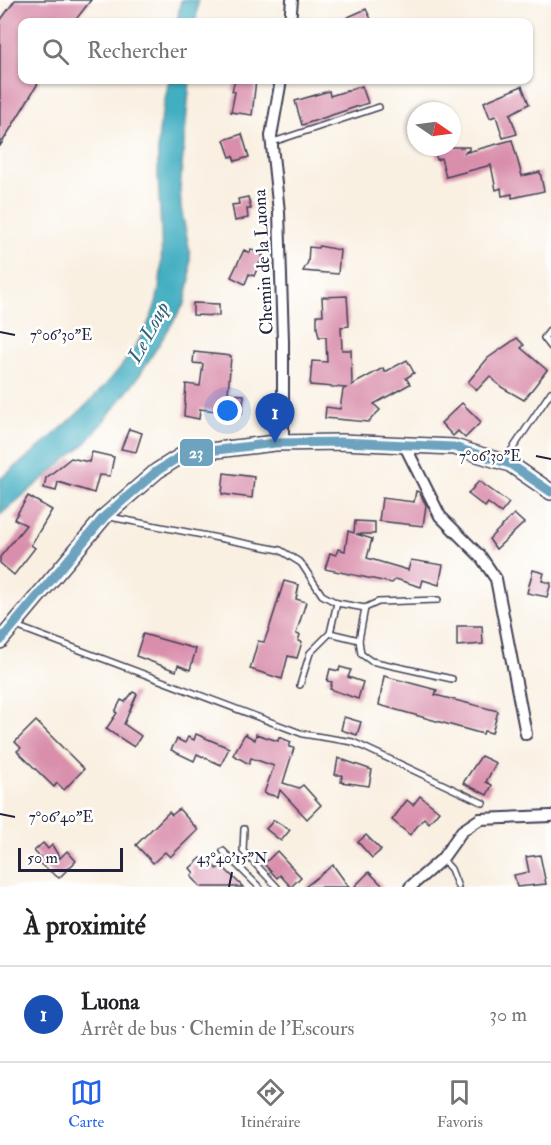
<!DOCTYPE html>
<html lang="fr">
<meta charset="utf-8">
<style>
:root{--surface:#fff;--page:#f6f6f6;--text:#202124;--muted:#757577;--line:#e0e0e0;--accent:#2563eb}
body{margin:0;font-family:"IM FELL Double Pica",serif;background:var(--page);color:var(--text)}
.compass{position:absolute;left:407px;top:102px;width:54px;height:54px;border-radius:50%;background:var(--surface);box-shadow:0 2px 4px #0004;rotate:103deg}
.scale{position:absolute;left:18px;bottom:15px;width:105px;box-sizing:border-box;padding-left:6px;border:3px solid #22223b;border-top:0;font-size:16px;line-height:21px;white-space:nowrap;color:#22223b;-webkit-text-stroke:4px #fff;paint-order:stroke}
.you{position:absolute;left:228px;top:411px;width:21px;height:21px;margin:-15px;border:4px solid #fff;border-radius:50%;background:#1a73e8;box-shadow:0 0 0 9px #1a73e833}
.badge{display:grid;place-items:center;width:39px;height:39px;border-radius:50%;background:var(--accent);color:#fff;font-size:20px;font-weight:700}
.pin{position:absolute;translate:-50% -50px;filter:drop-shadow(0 2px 3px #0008)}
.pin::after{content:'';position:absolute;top:32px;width:21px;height:18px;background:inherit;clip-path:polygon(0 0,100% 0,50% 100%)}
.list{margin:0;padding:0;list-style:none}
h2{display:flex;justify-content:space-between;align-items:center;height:78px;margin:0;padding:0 24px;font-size:26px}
h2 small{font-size:20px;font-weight:400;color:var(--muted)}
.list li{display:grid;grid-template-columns:39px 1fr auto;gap:18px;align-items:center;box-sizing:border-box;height:96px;padding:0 24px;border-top:2px solid var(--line)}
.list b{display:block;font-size:22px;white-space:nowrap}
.list p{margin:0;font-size:20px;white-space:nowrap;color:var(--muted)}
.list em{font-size:20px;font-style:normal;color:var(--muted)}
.icon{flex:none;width:33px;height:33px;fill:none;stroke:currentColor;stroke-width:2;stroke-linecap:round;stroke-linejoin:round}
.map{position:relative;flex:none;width:551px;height:887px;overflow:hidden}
.search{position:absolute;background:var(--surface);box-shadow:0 2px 4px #0004;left:18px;right:18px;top:18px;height:66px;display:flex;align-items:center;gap:15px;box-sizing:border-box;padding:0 21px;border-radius:12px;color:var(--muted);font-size:22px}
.sheet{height:174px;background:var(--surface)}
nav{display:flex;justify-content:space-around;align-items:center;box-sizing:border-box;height:84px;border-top:2px solid var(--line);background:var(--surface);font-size:16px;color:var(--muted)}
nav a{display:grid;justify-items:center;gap:3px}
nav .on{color:var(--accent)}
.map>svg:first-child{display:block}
</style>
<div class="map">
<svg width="551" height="887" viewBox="0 0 551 887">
<rect width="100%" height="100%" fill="#fff"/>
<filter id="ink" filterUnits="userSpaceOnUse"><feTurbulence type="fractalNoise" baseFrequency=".0167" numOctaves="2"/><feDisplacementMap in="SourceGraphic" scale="12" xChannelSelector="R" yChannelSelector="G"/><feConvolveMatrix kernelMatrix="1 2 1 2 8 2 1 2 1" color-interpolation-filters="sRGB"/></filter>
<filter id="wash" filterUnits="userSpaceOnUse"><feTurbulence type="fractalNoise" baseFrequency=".008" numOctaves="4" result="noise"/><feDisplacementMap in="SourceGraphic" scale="24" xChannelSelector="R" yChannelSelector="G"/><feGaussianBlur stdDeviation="1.35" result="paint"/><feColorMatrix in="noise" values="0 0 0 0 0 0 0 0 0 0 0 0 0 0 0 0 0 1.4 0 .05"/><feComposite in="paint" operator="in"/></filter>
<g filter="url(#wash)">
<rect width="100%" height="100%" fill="#f9f0e2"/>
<g fill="#42aec1" stroke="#32687e" stroke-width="1.5">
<polygon points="181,0 198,0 196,22 177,22"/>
<path d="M169,80H190L180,188L181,208L190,252V279L185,303L137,379L87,442L0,515V479C55,436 148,362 159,289C166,246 156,192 158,147C158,125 165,102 169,80Z"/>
</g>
<g id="blocks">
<g fill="#d98eab">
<polygon points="15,0 91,0 74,22 22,22 22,80 40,80 0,146 0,21"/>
<polygon points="366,9 371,19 363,22 337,22"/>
<polygon points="235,80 256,80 252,115 231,112 235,92 232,91"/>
<polygon points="362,86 368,103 302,125 295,101 329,91 330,96"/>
<polygon points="522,86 529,104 510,114 517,134 503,138 496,116 490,118 484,102"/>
<polygon points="242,134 249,157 235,161 233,156 230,157 224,140"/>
<polygon points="512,140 522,176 540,172 544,191 512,198 512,194 502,196 501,188 496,190 491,165 446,177 441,158 437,160 434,147 469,147 469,150 464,153"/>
<polygon points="248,197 251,209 247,209 248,218 235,221 232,205 239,204 238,199"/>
<polygon points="319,246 340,250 338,274 303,271 308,262 309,247 318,248"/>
<polygon points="251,249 263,255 254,276 249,274 245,284 231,277 244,250 250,253"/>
<polygon points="347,296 349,326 341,327 342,350 351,350 352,385 383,368 385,372 407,360 414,373 406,378 410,384 374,404 380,410 368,422 325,418 326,407 340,409 343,390 346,388 310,385 312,361 327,362 326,337 319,337 317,328 317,315 323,315 322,297"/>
<polygon points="193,303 219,304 219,316 193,315"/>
<polygon points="517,338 524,345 521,348 547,370 524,400 501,387 490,376 477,390 468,382 488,358"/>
<polygon points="194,352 231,356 228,394 244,395 242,414 200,409 199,419 184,416 186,384 200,386 203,364 193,363"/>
<polygon points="462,403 481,422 465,438 458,431 453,436 441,423"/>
<polygon points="129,429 142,433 136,452 121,449"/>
<polygon points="92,452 114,457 110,476 99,475 94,493 58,482 56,491 44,488 46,478 71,458 89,462"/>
<polygon points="224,473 254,477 252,498 222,494"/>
<polygon points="479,481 509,503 501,513 488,503 485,507 468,494"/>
<polygon points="416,491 419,492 426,505 423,526 379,521 382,498 414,502"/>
<polygon points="28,496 52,510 31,545 35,548 14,575 0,563 0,557 26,525 14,519"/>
<polygon points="514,514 524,523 496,549 489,539"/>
<polygon points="355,521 375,522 375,534 356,534 372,539 367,558 408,570 411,560 443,565 439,585 423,580 421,587 396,579 392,583 325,569 330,553 336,555 338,549 345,551 348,531 354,533"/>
<polygon points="533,570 544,573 542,581 551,583 547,597 527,593"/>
<polygon points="284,581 299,585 296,599 306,602 296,634 300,635 298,641 302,642 297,658 288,656 282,679 250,669 258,641 264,642 270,626"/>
<polygon points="457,626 482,626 483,644 457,646"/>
<polygon points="143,634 196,649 190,670 178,665 176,671 136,656"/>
<polygon points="340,667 351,670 348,677 363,682 358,699 330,689 332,682 327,681 330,669 339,671"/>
<polygon points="384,676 437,690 435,695 498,711 492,733 484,731 483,734 379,705"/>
<polygon points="133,692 137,694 124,724 141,736 134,747 106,729 117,713 115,712 121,700 125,702"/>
<polygon points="344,717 361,722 357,735 341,730"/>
<polygon points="36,721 84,769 64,790 57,783 54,787 17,751 21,748 15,742"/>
<polygon points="196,734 229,748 221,765 197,754 194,761 171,750 177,739 185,743 188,737 194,740"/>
<polygon points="245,734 255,740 256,734 278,741 279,737 291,742 289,747 294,748 283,783 299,788 303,785 321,805 307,819 280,790 278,797 264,793 274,766 251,758 249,764 233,755"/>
<polygon points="481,756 496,763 486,782 492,785 487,795 463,783"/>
<polygon points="338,758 372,770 369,786 341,782 342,775 335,775"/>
<polygon points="420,796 439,811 429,823 424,818 410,835 392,820 407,800 413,805"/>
<polygon points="179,809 198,830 170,857 165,852 153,863 136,845 169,812 172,815"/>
<polygon points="274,820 290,830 281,841 266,829"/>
<polygon points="366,835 381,850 372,858 358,842"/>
<polygon points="43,843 48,849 52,845 60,858 67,851 76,861 59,878 36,861 40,857 34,851"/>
<polygon points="277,851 301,877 291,887 280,875 277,878 264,864"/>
<polygon points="540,855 546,884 517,887 514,875 529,872 526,857"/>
<polygon points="201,858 205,862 208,860 217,869 221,865 243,887 201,887 191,876 194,873 190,868"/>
<polygon points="333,865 349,887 305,887"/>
<polygon points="369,872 384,887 354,887"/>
</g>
</g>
</g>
<g filter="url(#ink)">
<use href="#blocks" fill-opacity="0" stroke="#424154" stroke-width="1.5"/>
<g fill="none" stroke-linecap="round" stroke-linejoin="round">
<g stroke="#424154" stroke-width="8">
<g id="lane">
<polyline points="273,142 379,107"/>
<polyline points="551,329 544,338 551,347"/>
<polyline points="505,460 551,392"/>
<polyline points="110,517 280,550 301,563 322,595 337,603 365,608 359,640 361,654 371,661 452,679"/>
<polyline points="365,608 378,602 438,600"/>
<polyline points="16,626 303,734 353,742 483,803"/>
<polyline points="330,633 337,603"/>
<polyline points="300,685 310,653 330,633 359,640"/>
<polyline points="244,829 243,851 277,887"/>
<polyline points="223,851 259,887"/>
<polyline points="442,859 451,869 458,887"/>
</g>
</g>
<g stroke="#424154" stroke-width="14">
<g id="street">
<polyline points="290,22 292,0"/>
<polyline points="281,80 271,136 279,212 283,341 283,443"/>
<polyline points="404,444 440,516 481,557 496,579 526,734"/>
<polyline points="410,887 442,859 462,831 480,819 551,816"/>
</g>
</g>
<g stroke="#424154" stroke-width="18">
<polyline id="secondary" points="0,641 105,516 157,471 184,454 275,443 341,442 454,447 510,464 551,492"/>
</g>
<use href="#lane" stroke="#fff" stroke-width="5"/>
<use href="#street" stroke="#fff" stroke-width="10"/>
<use href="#secondary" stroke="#fff" stroke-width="15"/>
<g stroke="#fff" stroke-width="14">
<polyline id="bus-1" points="0,641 105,516 157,471 184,454 275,443 341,442 454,447 510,464 551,492"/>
</g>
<use href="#bus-1" stroke="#6ea3bf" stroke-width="9"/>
</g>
</g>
<path fill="none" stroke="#22223b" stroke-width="2" d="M0,332L15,335M536,456L551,459M0,814L15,817M229,887L232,872"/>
<g text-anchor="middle" stroke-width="5" stroke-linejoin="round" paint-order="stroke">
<g font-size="18" fill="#22223b" stroke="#fff">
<text transform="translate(263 262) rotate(-93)" y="6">Chemin de la Luona</text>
</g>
<g font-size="20" font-style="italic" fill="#306177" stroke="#fff">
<text transform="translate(148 332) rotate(-62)" y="7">Le Loup</text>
</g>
</g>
<g font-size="15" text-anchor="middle" fill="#22223b" stroke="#fff" stroke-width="5" stroke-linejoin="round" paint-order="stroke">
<text x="61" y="340">7°06'30"E</text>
<text x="490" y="461">7°06'30"E</text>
<text x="61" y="822">7°06'40"E</text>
<text x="232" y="863">43°40'15"N</text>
</g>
<rect stroke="#fff" stroke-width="2" x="179" y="438" width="35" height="29" rx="6" fill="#6ea3bf"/>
<g font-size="16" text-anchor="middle" font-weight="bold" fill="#fff">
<text x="196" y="458">23</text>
</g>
</svg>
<svg class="compass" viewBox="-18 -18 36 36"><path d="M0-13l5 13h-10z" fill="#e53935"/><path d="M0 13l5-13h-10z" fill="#757577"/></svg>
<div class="scale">50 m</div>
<div class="you"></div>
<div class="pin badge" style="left:275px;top:443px;background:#1a4fb4">1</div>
<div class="search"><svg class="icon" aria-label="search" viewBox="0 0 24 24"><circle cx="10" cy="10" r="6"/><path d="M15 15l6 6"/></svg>Rechercher</div>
</div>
<section class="sheet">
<h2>À proximité<small></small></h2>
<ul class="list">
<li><span class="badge" style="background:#1a4fb4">1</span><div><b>Luona</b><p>Arrêt de bus · Chemin de l'Escours</p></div><em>30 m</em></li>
</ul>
</section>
<nav>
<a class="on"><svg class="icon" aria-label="map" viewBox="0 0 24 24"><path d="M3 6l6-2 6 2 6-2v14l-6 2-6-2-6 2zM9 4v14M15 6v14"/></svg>Carte</a>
<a><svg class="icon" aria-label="directions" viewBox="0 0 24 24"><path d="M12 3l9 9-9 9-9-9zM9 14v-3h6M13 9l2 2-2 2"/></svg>Itinéraire</a>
<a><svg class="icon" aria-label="saved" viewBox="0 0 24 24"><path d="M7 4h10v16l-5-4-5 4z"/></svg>Favoris</a>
</nav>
